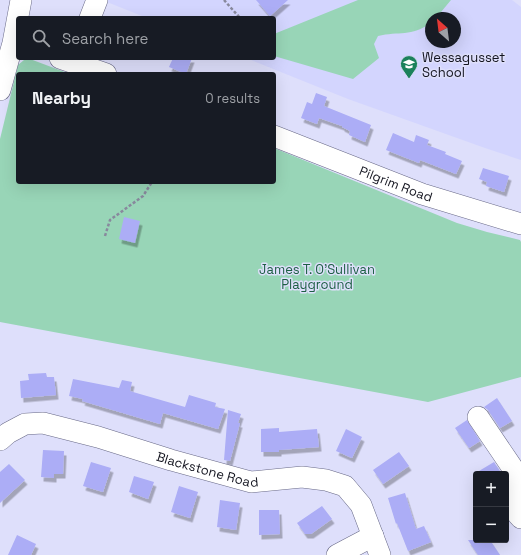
<!DOCTYPE html>
<meta charset="utf-8">
<style>
:root{--surface:#171b24;--page:#242831;--text:#f1f3f6;--muted:#9ea1a6;--line:#363941}
body{margin:0;font-family:"Space Grotesk",sans-serif;background:var(--page);color:var(--text)}
.controls{position:absolute;right:12px;bottom:12px;display:grid;overflow:hidden;border-radius:4px;box-shadow:0 4px 16px #0002}
.controls button{width:36px;height:36px;display:grid;place-items:center;padding:0;border:0;border-bottom:1px solid var(--line);background:var(--surface);color:var(--text);font:20px sans-serif}
.compass{position:absolute;left:425px;top:12px;width:36px;height:36px;border-radius:50%;background:var(--surface);box-shadow:0 4px 16px #0002;rotate:332deg}
.list{margin:0;padding:0;list-style:none}
h2{display:flex;justify-content:space-between;align-items:center;height:52px;margin:0;padding:0 16px;font-size:17px}
h2 small{font-size:13px;font-weight:400;color:var(--muted)}
.icon{flex:none;width:22px;height:22px;fill:none;stroke:currentColor;stroke-width:2;stroke-linecap:round;stroke-linejoin:round}
.map{position:relative;flex:none;width:521px;height:555px;overflow:hidden}
.search{position:absolute;background:var(--surface);box-shadow:0 4px 16px #0002;left:16px;top:16px;width:260px;height:44px;display:flex;align-items:center;gap:10px;box-sizing:border-box;padding:0 14px;border-radius:4px;color:var(--muted);font-size:15px}
.panel{position:absolute;background:var(--surface);box-shadow:0 4px 16px #0002;left:16px;top:72px;width:260px;height:112px;border-radius:4px}
.map>svg:first-child{display:block}
</style>
<div class="map">
<svg width="521" height="555" viewBox="0 0 521 555">
<defs>
<filter id="shadow"><feDropShadow dx="2.5" dy="4.5" stdDeviation="0" flood-color="#0004"/></filter>
</defs>
<rect width="100%" height="100%" fill="#dedffb"/>
<path fill="#d3d5fe" fill-rule="evenodd" d="M102,0H512L521,7V160L485,148L348,99L246,58H274V18H147ZM431,18H455V42H431Z"/>
<g fill="#98d5b7">
<path d="M358,0H451L436,18H431V23C411,37 399,31 378,36L374,44L379,58L353,79L274,56V34Z"/>
<polygon points="30,59 70,74 18,74 18,182 274,182 274,148 457,223 487,232 520,240 521,242 521,377 428,402 0,322 0,139 18,65 24,60"/>
</g>
<g fill="#acadf6" filter="url(#shadow)">
<polygon points="256,0 288,0 270,16"/>
<polygon points="173,58 192,58 186,74 169,67"/>
<polygon points="316,93 327,97 324,106 371,125 365,142 349,135 350,131 342,127 342,126 319,118 317,124 301,118 307,102 312,104"/>
<polygon points="393,133 414,142 416,135 429,140 427,145 446,152 445,154 462,161 456,174 420,160 419,163 386,150"/>
<polygon points="483,168 509,176 504,192 486,186 487,182 479,179"/>
<polygon points="124,217 140,221 135,243 119,239"/>
<polygon points="46,373 47,377 54,377 56,395 21,398 20,381 29,380 28,374"/>
<polygon points="73,379 119,388 122,380 132,382 130,391 133,392 185,407 189,395 216,403 215,407 225,409 218,429 163,413 160,424 82,401 83,399 69,396"/>
<polygon points="497,398 512,421 500,428 488,410 484,407"/>
<polygon points="228,410 241,414 238,423 240,423 230,461 224,460"/>
<polygon points="467,420 480,441 469,448 455,428"/>
<polygon points="279,428 279,432 317,429 319,447 279,450 279,452 261,452 261,429"/>
<polygon points="346,429 362,437 352,458 336,451"/>
<polygon points="43,450 64,451 63,474 54,474 54,478 41,477"/>
<polygon points="399,452 409,466 383,484 373,470"/>
<polygon points="91,462 111,468 103,492 83,486"/>
<polygon points="494,462 502,474 474,474"/>
<polygon points="9,464 25,480 0,503 0,472"/>
<polygon points="134,476 154,482 148,499 129,492"/>
<polygon points="179,486 198,492 190,518 171,512"/>
<polygon points="405,493 416,529 424,526 431,542 408,551 397,523 396,524 388,498"/>
<polygon points="220,500 240,503 236,530 217,527"/>
<polygon points="322,506 332,519 311,534 305,534 297,523"/>
<polygon points="259,510 279,510 280,534 259,535"/>
<polygon points="17,535 36,544 31,555 8,555"/>
<polygon points="468,540 490,540 500,555 478,555"/>
</g>
<g fill="none" stroke-linecap="round" stroke-linejoin="round">
<g stroke="#686987" stroke-width="22">
<g id="minor">
<polyline points="90,18 97,0"/>
<polyline points="60,58 106,74"/>
<polyline points="0,90 13,43 21,0"/>
<path id="s1" d="M274,136L422,194L521,224"/>
<path d="M478,417L520,479C520,489 512,500 515,510C516,513 519,516 521,518"/>
<path id="s2" d="M0,440L8,433L25,424L43,423L98,437L171,460L251,482L302,477L326,480L345,486L361,505L380,555"/>
<polyline points="337,555 373,536"/>
</g>
</g>
<g stroke="#88899d" stroke-width="2.5" stroke-dasharray="3 2" stroke-linecap="butt">
<polyline points="224,0 240,18"/>
<polyline points="105,236 110,220 143,196 152,182"/>
</g>
<use href="#minor" stroke="#fff" stroke-width="21"/>
</g>
<defs>
<g id="school-pin" transform="scale(0.9)"><path d="M0 17L-7.5 6A9.5 9.5 0 1 1 7.5 6Z" fill="#1b815b" stroke="#dedffb"/><path d="M0-5L7-2L0 1L-7-2ZM-4 1L0 2.5L4 1V4Q0 6-4 4Z" fill="#fff"/></g>
</defs>
<g fill-rule="evenodd">
<use href="#school-pin" x="409" y="64"/>
</g>
<g text-anchor="middle" stroke-width="3" stroke-linejoin="round" paint-order="stroke">
<g font-size="13" fill="#141520" stroke="#dedffb" text-anchor="start">
<text x="422" y="62">Wessagusset<tspan x="422" dy="15">School</tspan></text>
</g>
<g font-size="13" fill="#141520" stroke="#dedffb">
<text dy="5" stroke="none"><textPath href="#s1" startOffset="131">Pilgrim Road</textPath></text>
<text dy="5" stroke="none"><textPath href="#s2" startOffset="219">Blackstone Road</textPath></text>
</g>
<g font-size="13" fill="#1d5f44" stroke="#dedffb">
<text x="317" y="274">James T. O'Sullivan<tspan x="317" dy="15">Playground</tspan></text>
</g>
</g>
</svg>
<div class="controls">
<button>+</button>
<button>−</button>
</div>
<svg class="compass" viewBox="-18 -18 36 36"><path d="M0-13l5 13h-10z" fill="#e53935"/><path d="M0 13l5-13h-10z" fill="#9ea1a6"/></svg>
<div class="search"><svg class="icon" aria-label="search" viewBox="0 0 24 24"><circle cx="10" cy="10" r="6"/><path d="M15 15l6 6"/></svg>Search here</div>
<section class="panel">
<h2>Nearby<small>0 results</small></h2>
<ul class="list">
</ul>
</section>
</div>
